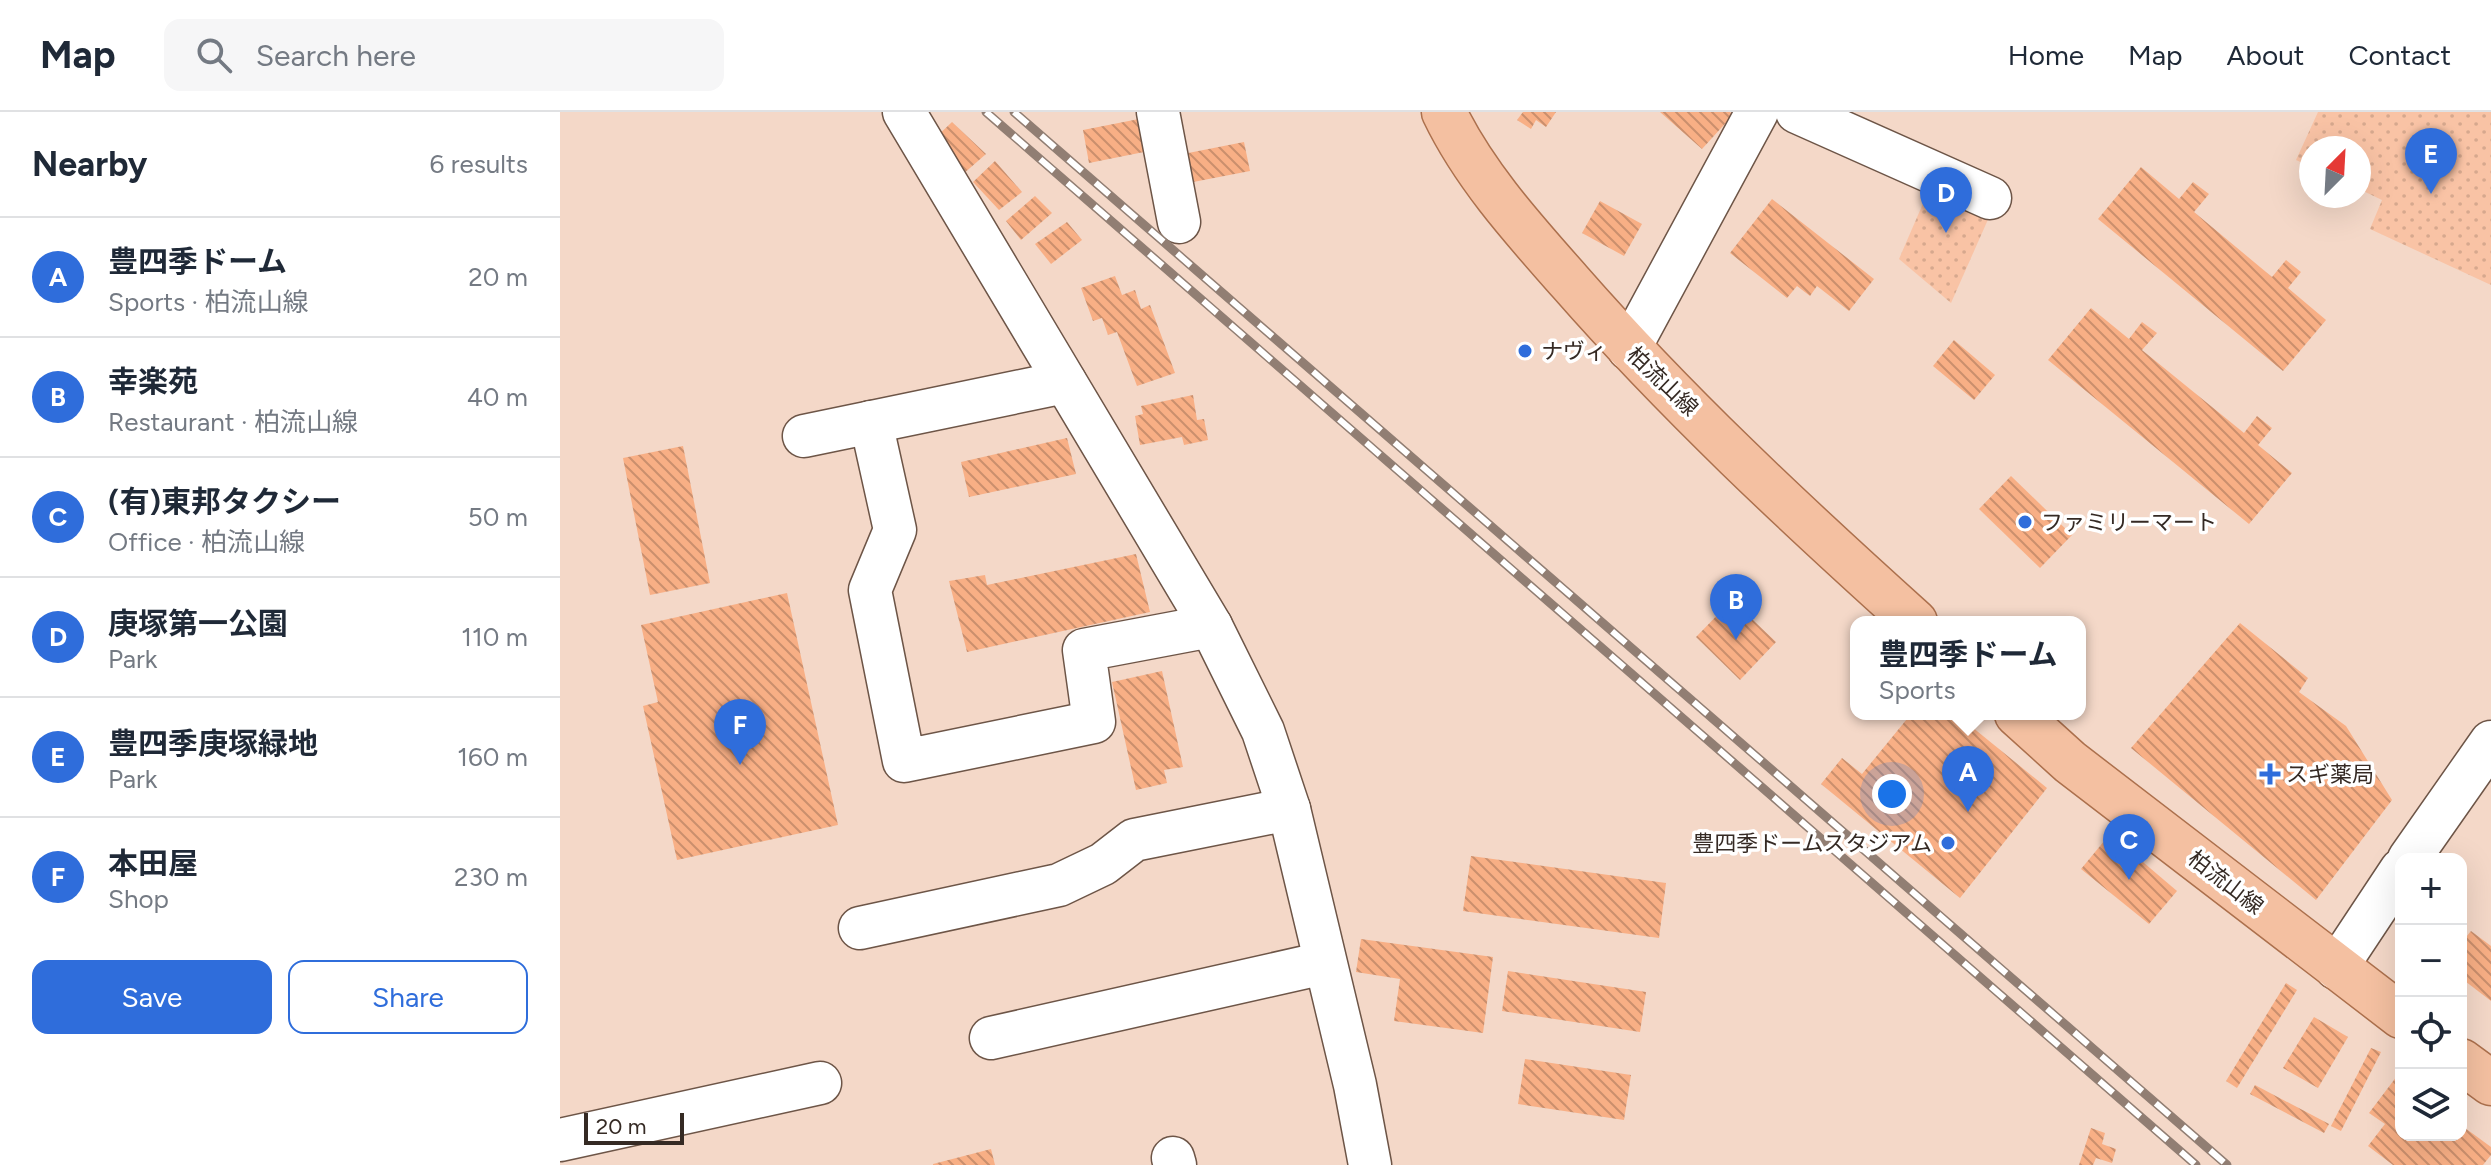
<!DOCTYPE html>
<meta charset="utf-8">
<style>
:root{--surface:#fff;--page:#f6f6f7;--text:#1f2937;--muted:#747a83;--line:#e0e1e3;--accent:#2f6ddb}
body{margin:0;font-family:Figtree,"Noto Sans JP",sans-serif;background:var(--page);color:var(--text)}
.controls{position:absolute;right:24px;bottom:24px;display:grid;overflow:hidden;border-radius:16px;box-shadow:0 8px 32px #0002}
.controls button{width:72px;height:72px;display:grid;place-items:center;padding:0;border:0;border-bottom:2px solid var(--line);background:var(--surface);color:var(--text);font:40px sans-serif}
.compass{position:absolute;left:1739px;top:24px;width:72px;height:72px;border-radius:50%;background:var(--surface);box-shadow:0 8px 32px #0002;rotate:24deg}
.scale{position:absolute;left:24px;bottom:20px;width:100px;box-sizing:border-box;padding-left:8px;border:4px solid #352a24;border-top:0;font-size:22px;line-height:28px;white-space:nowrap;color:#352a24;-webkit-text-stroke:6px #fff;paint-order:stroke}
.you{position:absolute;left:1332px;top:682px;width:28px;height:28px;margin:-20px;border:6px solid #fff;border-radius:50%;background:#1a73e8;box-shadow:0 0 0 12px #1a73e833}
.badge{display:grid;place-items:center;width:52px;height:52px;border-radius:50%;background:var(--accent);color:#fff;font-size:26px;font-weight:700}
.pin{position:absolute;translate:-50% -66px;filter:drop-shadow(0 2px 4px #0008)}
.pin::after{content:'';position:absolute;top:42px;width:28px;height:24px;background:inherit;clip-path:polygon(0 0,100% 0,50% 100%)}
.popup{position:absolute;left:1290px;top:504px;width:236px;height:104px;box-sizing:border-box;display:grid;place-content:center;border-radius:16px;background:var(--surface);filter:drop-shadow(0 2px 6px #0005);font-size:26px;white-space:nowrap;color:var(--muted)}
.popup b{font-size:30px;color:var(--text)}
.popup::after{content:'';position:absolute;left:50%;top:100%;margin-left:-16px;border:16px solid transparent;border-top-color:var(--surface)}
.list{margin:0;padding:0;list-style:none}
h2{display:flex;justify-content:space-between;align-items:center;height:104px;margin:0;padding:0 32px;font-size:34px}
h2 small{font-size:26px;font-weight:400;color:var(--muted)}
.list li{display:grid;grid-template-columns:52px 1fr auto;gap:24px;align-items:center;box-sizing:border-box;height:120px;padding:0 32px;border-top:2px solid var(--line)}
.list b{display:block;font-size:30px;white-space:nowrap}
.list p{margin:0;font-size:26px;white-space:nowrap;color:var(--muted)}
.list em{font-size:26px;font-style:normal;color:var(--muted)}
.actions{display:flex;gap:16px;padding:24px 32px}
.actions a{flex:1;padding:18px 0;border:2px solid var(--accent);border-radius:16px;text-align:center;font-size:28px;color:var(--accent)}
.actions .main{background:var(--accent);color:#fff}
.icon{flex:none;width:44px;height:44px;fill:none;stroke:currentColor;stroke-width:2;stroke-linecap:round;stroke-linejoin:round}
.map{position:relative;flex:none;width:1931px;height:1053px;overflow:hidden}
header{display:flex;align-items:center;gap:48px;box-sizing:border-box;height:112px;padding:0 40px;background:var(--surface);border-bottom:2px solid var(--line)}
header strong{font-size:38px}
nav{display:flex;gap:44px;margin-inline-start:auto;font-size:28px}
.search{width:560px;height:72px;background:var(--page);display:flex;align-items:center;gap:20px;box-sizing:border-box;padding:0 28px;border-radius:16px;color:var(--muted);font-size:30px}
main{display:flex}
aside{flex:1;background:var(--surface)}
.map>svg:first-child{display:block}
</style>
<header>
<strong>Map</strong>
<div class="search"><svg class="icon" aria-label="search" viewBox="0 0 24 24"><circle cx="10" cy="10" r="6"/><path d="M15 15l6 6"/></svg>Search here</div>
<nav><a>Home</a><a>Map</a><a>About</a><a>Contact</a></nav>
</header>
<main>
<aside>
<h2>Nearby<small>6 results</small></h2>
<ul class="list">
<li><span class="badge">A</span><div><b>豊四季ドーム</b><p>Sports · 柏流山線</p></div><em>20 m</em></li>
<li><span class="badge">B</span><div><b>幸楽苑</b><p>Restaurant · 柏流山線</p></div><em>40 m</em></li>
<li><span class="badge">C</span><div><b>(有)東邦タクシー</b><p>Office · 柏流山線</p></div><em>50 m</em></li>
<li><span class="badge">D</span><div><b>庚塚第一公園</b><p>Park</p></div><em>110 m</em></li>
<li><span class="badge">E</span><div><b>豊四季庚塚緑地</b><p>Park</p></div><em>160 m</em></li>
<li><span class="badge">F</span><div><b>本田屋</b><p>Shop</p></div><em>230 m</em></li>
</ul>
<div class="actions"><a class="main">Save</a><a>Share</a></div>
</aside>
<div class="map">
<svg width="1931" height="1053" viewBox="0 0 1931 1053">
<defs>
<pattern id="park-dots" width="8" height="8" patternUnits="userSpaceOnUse" patternTransform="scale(2)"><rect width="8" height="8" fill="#f9c3a5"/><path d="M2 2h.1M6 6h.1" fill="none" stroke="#d6a88e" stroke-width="1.8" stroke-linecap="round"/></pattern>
<pattern id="building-back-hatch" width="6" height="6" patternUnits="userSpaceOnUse" patternTransform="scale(2)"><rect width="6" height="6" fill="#f8af85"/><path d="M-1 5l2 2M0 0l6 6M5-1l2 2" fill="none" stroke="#ca8f6d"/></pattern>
</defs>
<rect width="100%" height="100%" fill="#f4d8c8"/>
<g fill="url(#park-dots)">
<polygon points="1758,0 1931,0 1931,173 1810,117 1822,88 1799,77 1799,36 1751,36 1751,55 1736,48"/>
<polygon points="1374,66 1434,94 1391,191 1339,147"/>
</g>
<g fill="url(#building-back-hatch)">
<polygon points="963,0 996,0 986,15 976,8 971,17 957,8"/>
<polygon points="1100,0 1170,0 1173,3 1142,37"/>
<polygon points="589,5 594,38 529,51 523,18"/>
<polygon points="392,10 426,42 402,63 372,29"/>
<polygon points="684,30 690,59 623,72 618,43"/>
<polygon points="435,49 462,80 439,98 413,70"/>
<polygon points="1581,55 1619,87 1633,70 1649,82 1634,100 1712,165 1726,148 1741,160 1728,176 1766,208 1723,259 1538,107"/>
<polygon points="475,84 492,101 461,128 446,109"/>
<polygon points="1212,87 1314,167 1289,199 1257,174 1250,184 1237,174 1227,186 1170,141"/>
<polygon points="1040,89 1082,112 1064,144 1022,121"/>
<polygon points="507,110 522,128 491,152 475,132"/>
<polygon points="555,164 562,183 575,178 581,197 590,193 615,261 577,274 557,220 548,223 542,206 533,209 521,176"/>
<polygon points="1531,196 1569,227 1582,210 1597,221 1582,238 1684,321 1697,304 1712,316 1698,333 1732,361 1689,412 1488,248"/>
<polygon points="1394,228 1435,263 1414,288 1373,254"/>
<polygon points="633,283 637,308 644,307 648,328 624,333 622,325 580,333 575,304 583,302 581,294"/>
<polygon points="507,326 516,362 409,385 401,350"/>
<polygon points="123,334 150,471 90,483 63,346"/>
<polygon points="1451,364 1512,423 1480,456 1419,397"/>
<polygon points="576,442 590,500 407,540 389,469 425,463 427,473"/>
<polygon points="227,481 278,713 117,748 83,594 98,590 81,513"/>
<polygon points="1172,488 1216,530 1180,568 1136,525"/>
<polygon points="1680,511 1748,566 1739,580 1786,614 1832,688 1756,788 1571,636"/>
<polygon points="602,559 623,655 604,658 607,671 576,678 552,570"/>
<polygon points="1351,602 1396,602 1487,676 1400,786 1261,672 1282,646 1302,662"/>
<polygon points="1550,722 1617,779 1589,812 1521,757"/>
<polygon points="911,744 1106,771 1099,826 903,799"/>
<polygon points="1911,819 1931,834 1931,889 1901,866 1901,831"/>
<polygon points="801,827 933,845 923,921 834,909 840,867 796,860"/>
<polygon points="948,859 1086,880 1080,920 942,899"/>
<polygon points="1726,871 1737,878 1677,976 1666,969"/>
<polygon points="1754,905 1788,925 1758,976 1723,956"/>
<polygon points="1811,936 1821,940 1781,1019 1771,1014"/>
<polygon points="965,947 1071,963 1064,1008 958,992"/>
<polygon points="1837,964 1841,967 1841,1023 1901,1023 1901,1013 1931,1035 1931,1043 1923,1053 1833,1053 1808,1034 1825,1012 1809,1001"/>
<polygon points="1695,973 1769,1012 1764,1021 1690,982"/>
<polygon points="1531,1016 1545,1021 1542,1032 1556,1037 1552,1051 1536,1046 1533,1053 1519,1053"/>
<polygon points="431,1037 435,1053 373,1053 373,1052"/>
</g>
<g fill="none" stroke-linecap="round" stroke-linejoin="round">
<g stroke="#6d5547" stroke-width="45">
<g id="minor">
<polyline points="344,0 651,514 703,619 729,697 795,973 810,1053"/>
<polyline points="598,0 619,110"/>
<polyline points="1237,0 1430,86"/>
<polyline points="1069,237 1197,0"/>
<polyline points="311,310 335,418 310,478 344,649 534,610 524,538 651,514"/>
<polyline points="244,324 505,270"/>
<polyline points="1849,747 1931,630"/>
<polyline points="300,816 499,773 543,752 574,728 729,697"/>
<polyline points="1776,856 1841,758"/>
<polyline points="431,926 764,851"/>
<polyline points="0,1028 260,971"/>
<polyline points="613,1046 615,1053"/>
</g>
</g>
<g stroke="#ac704d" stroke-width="47">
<g id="major">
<path d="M884,0C914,63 964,118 1010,170C1116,291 1235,402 1355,510"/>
<polyline points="1457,602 1510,650 1841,904"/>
<polyline points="1901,949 1931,971"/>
</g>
</g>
<use href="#minor" stroke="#fff" stroke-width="42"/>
<use href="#major" stroke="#f4c0a1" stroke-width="44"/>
<g stroke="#917e73" stroke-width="9">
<g id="rail">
<polyline points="426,0 1636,1053"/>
<polyline points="454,0 1667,1053"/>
</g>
</g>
<use href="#rail" stroke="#fff" stroke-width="6" stroke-dasharray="18" stroke-linecap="butt"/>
</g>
<g fill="#2f6ddb" stroke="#fff" stroke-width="3">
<circle cx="965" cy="239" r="8"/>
<circle cx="1465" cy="410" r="8"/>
<path d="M1706 650h8v8h8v8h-8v8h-8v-8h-8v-8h8z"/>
<circle cx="1388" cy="731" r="8"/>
</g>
<g text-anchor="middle" stroke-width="7" stroke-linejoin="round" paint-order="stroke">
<g font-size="22" fill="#352a24" stroke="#fff" text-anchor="start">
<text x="981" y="247">ナヴィ</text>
<text x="1481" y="418">ファミリーマート</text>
<text x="1726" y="670">スギ薬局</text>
<text x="1372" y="739" text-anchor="end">豊四季ドームスタジアム</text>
</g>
<g font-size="22" fill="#352a24" stroke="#fff">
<text transform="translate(1103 269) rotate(44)" y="8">柏流山線</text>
<text transform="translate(1666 770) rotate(38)" y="8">柏流山線</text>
</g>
</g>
</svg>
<div class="controls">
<button>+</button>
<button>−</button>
<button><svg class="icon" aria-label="locate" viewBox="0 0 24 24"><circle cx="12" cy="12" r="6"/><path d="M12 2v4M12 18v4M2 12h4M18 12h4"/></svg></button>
<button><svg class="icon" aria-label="layers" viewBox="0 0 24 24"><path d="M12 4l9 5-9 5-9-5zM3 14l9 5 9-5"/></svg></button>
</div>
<svg class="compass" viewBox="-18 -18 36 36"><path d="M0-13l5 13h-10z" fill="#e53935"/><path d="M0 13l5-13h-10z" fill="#747a83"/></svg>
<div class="scale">20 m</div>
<div class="you"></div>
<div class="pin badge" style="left:1408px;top:700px">A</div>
<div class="popup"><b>豊四季ドーム</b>Sports</div>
<div class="pin badge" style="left:1176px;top:528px">B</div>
<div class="pin badge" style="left:1569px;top:768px">C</div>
<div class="pin badge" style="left:1386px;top:121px">D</div>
<div class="pin badge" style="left:1871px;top:82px">E</div>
<div class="pin badge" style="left:180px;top:653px">F</div>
</div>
</main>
